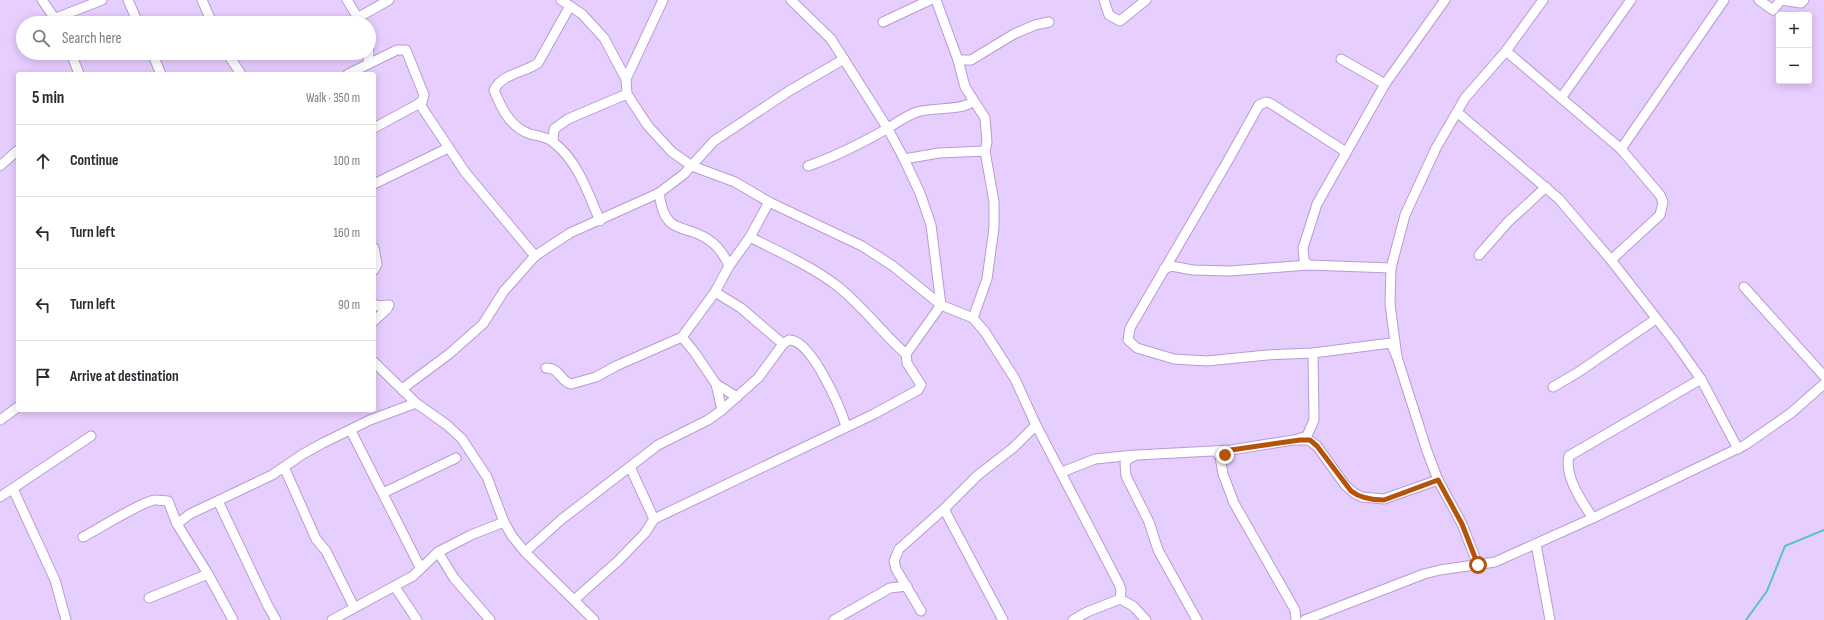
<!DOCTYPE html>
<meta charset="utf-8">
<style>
:root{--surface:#fff;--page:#f7f7f7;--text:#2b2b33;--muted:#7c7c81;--line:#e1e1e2}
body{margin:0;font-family:"Sofia Sans Condensed",sans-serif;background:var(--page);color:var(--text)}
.controls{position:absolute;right:12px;top:12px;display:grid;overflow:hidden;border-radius:4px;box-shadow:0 2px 10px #0003}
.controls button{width:36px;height:36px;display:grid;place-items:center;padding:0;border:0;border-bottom:1px solid var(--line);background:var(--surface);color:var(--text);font:20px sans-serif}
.stop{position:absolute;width:12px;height:12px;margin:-9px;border:3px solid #b45309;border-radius:50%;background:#fff}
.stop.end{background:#b45309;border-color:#fff;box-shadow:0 1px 4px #0008}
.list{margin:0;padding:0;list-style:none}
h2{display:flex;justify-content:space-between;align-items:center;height:52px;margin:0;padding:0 16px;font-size:17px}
h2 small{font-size:13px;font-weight:400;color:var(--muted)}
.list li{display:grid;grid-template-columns:26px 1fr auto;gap:12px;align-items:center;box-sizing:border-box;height:72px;padding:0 16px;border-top:1px solid var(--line)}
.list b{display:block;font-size:15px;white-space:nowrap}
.list em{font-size:13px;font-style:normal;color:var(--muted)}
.icon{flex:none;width:22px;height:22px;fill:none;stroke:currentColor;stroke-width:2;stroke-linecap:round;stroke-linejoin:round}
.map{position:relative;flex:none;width:1824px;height:620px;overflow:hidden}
.search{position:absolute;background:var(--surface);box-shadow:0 2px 10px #0003;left:16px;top:16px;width:360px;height:44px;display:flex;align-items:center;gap:10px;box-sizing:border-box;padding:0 14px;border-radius:22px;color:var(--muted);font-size:15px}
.panel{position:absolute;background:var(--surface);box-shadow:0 2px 10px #0003;left:16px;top:72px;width:360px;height:340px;border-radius:4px}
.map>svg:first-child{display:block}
</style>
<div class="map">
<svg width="1824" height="620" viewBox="0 0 1824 620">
<rect width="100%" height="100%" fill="#e6cefe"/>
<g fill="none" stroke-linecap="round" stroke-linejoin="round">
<polyline stroke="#58c6bc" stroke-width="2" points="1746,620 1767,591 1785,546 1824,530"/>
<g stroke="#b89bd4" stroke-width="11">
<g id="minor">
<polyline points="42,0 58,23"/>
<polyline points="128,0 138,23"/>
<polyline points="202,0 212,23"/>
<polyline points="347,0 361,23"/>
<polyline points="561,0 582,14 604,38 626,79 627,94 648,126 672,152 692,166 735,182 769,202 862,246 893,266 941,305 973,318 985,332 1015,379 1036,425 1013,448 978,475 944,509 899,549 894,561 896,569 921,611"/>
<polyline points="791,0 831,39 888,129 904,159 920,193 931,225 941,305 906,354"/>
<polyline points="936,0 958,60 965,87 985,118 987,142 985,151 994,202 994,228 987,279 973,318"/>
<polyline points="1104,0 1109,15 1120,21 1146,0"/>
<polyline points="1759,0 1773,10 1781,0 1801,3 1804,0"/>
<path d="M570,6L538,63C524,73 503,73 494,90C501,108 511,128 530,134C537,136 548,137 553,142C578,161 588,193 600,221"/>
<polyline points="359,17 389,0"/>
<polyline points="56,18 102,0"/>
<polyline points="883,22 930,0"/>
<polyline points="1506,51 1621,149 1660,195 1663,202 1660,215 1611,260"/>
<polyline points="71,53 79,74"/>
<polyline points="152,53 161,74"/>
<polyline points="227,53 241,74"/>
<polyline points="1341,59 1385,84"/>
<polyline points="958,60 971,60 1014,34 1035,25 1049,22"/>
<polyline points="368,64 369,51"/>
<polyline points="348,74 397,50 406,50 424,95 422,102 374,128"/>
<polyline points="626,79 663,0"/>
<polyline points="1561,98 1631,0"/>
<polyline points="419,103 465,172 535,256"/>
<polyline points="1457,112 1559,199 1611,260 1674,341 1701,379 1738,449"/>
<polyline points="553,141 554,129 568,119 627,94"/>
<polyline points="1621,149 1724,0"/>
<polyline points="1346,152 1270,103 1266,102 1259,105 1226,164 1130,328 1128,340 1137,348 1174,359 1207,361 1267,355 1313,353 1391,343 1397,357"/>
<polyline points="904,159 939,153 985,151"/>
<polyline points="0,166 18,150"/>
<path d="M808,166C834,157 858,145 883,131C894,125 905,116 917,112C933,107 964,111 973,101"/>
<polyline points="374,184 448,148"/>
<path d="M659,193C661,203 662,214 670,222C675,227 683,229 690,231C709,237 721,247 729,266"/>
<polyline points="374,248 377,264 374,270"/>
<polyline points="1479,255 1508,222 1546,187"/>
<polyline points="1308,265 1304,260 1303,248 1317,204 1385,84 1445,0"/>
<polyline points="1164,269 1171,266 1193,270 1230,271 1308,265 1391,268"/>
<polyline points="1744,287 1824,376"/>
<polyline points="715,292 741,308 783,344"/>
<polyline points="374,304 376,306 389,305 387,309 374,321"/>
<polyline points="682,337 695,353 716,384 722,410"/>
<polyline points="374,362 416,403 447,425 462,439 487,477 504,522 512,536 525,552 594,620"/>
<path d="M546,368C559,367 561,382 571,384L596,377L616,366L682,337L715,292L729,266L750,237L769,202"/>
<polyline points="716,384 737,397"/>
<polyline points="1553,387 1577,373 1656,319"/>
<polyline points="402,389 449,354 483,324 504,291 535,256 570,233 659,193 684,174 714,141 789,91 844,59"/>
<polyline points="0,420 18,407"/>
<polyline points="1036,425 1119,584 1121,590 1120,599"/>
<polyline points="351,431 420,567"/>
<polyline points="1298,439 1307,436 1314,420 1313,353"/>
<polyline points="1215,451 1220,456 1223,474 1234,503 1295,610 1296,620"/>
<polyline points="284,467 316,539 326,551 354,607"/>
<polyline points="630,467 654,519"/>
<polyline points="1062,472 1095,459 1134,455"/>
<polyline points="13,489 55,580 66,620"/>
<polyline points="383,493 456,458"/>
<polyline points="0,497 91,436"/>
<polyline points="218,501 268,606 276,620"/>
<polyline points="944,509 1003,620"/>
<path d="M1593,518C1582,502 1564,476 1569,456L1701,379"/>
<polyline points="177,524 190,514 272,475 303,454 323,443 370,420 416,403"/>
<path d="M83,537C95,531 146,499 156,500C160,500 164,501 168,501L177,524L208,574L233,620"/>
<polyline points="1536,544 1550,620"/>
<polyline points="438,552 454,578 490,620"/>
<path d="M525,552L562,519L658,445L708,420L722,410L758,378L783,344L789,340C811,339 840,407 846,426"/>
<polyline points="1478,565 1462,524 1438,480 1427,451 1397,357 1390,304 1391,268 1405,215 1436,148 1465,98 1506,51 1543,0"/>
<polyline points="395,587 417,620"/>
<polyline points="149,598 208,574"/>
<path d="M574,600L619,560L645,533L654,519L874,414L918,390L921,385L907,363L906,354C882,333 862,305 836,285C811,266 779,252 750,237"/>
<polyline points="332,620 413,576 438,552 471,535 504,522"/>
<polyline points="834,620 890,588 907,586"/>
<polyline points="1073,620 1087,612 1120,599 1133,606 1146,620"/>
<polyline points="1197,620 1158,550 1149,522 1126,476 1125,463 1128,459 1137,455 1231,450 1293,440 1306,440 1310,441 1317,446 1345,485 1354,493 1362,497 1384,499 1438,480"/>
<polyline points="1305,620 1424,574 1440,570 1495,562 1593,518 1745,445 1791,413 1824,384"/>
</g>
</g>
<use href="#minor" stroke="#fff" stroke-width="9"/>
</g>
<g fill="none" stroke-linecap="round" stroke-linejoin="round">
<path stroke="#b45309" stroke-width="5" d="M1225,455L1231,450L1300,440H1310L1317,446L1351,491C1360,498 1372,500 1384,500L1438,480L1462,524L1478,565"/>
</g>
</svg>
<div class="controls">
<button>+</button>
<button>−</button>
</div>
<div class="stop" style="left:1478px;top:565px"></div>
<div class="stop end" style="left:1225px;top:455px"></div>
<div class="search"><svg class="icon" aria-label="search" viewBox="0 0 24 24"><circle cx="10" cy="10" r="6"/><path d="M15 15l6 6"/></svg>Search here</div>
<section class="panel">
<h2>5 min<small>Walk · 350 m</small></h2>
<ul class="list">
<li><svg class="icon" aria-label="ahead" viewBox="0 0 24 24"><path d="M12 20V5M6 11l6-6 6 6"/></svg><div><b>Continue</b></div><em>100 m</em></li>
<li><svg class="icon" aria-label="left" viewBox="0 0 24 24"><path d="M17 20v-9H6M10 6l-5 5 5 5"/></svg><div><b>Turn left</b></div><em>160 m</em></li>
<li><svg class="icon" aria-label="left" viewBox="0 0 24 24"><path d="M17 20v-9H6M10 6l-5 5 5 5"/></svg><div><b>Turn left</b></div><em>90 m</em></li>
<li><svg class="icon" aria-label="arrive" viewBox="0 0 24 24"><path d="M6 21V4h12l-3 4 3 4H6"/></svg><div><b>Arrive at destination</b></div></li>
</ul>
</section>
</div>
